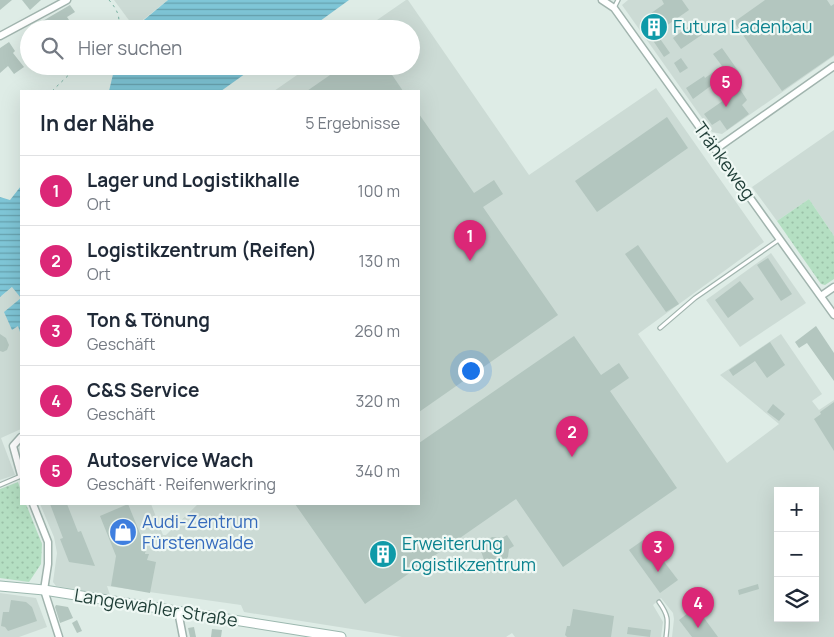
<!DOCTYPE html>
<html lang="de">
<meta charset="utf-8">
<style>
:root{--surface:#fff;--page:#f2f2f3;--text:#1f2937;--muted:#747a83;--line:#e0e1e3;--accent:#db2777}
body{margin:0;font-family:Manrope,sans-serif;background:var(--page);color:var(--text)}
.controls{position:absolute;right:15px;bottom:15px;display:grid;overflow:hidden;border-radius:0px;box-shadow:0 5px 20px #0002}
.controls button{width:45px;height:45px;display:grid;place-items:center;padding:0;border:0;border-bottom:1px solid var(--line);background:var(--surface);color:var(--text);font:25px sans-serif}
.you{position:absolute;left:470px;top:370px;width:18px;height:18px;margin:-12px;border:4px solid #fff;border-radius:50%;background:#1a73e8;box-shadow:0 0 0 8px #1a73e833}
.badge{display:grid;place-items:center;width:32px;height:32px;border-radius:50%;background:var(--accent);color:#fff;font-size:16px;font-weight:700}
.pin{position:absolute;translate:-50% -41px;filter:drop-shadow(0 1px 2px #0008)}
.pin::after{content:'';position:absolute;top:26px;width:18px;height:15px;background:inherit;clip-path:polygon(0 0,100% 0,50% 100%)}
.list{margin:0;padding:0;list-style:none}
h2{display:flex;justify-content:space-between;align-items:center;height:65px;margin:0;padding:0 20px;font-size:21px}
h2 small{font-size:16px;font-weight:400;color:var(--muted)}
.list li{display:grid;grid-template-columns:32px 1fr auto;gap:15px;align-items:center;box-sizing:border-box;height:70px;padding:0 20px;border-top:1px solid var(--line)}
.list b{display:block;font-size:19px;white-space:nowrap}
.list p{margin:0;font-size:16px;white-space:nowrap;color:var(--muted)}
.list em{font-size:16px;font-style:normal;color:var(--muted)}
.icon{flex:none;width:28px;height:28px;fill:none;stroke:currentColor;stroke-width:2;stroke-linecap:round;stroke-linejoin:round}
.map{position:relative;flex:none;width:834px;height:637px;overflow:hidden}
.search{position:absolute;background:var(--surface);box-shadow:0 5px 20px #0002;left:20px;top:20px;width:400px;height:55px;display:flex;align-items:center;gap:12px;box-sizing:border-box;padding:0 18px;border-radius:28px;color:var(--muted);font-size:19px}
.panel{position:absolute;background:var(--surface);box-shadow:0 5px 20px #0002;left:20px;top:90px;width:400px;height:415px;border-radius:0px}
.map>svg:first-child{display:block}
</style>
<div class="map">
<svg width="834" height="637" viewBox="0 0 834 637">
<defs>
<pattern id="green-dots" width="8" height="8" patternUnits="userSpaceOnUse" patternTransform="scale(1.25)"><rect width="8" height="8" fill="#b4dfc2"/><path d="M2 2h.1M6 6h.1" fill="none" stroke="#9ac0a7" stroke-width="1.8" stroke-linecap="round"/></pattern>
<pattern id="water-rules" width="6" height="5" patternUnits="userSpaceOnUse" patternTransform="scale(1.25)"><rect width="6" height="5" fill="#7fc6d7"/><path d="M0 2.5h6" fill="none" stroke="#67a2af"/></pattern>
</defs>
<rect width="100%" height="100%" fill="#deece6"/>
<g fill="#ccdbd5" fill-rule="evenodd">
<polygon points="114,0 168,0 134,27"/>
<path d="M406,0H408L529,175L656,88L764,242L638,334L727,463L779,424L720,375L781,334L822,394L812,401L819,410L834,400V637H672L674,619L673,613L661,598L653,605L663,622L661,637H515L512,633L506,637H402L244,612L241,605L107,586L110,595L56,586L53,582L57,553L54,537L40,504H151L163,535H166L198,504H419V91H274L310,66H411V29H364ZM778,491H815V618H778Z"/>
<polygon points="628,0 834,0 834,56 722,134 712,132 622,5"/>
<polygon points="834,130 834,236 809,199 777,221 752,187"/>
<polygon points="771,253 806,303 740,347 706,300"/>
<polygon points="21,280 21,429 1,438 15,475 0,480 0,297"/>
<polygon points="0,593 36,598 47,627 19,637 0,637"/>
</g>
<g fill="url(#green-dots)">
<polygon points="809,199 834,236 834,279 825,285 821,284 777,221"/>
<polygon points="18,482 21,491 21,504 26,504 42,544 41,564 29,582 0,578 0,489"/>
</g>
<g fill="url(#water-rules)">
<polygon points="168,0 349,0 309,29 133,29"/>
<polygon points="115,66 256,66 221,91 109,91"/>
<polygon points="21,186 21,335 18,326 12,330 4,312 21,298 12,287 0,297 0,197 10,200"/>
</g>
<g fill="#b3c6bf">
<polygon points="0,0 12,0 0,10"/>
<polygon points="22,0 41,0 30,10"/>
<polygon points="662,0 682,0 689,10 656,33 670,53 664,57 640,21 664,4"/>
<polygon points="765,0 827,0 831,6 834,4 834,55 782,91 734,22"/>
<polygon points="70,5 75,12 67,17 71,23 62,29 45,29 41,22"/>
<polygon points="697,20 706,32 681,49 673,38"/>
<polygon points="9,42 15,51 13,53 24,67 14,74 8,66 0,73 0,48"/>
<polygon points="722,48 739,72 730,79 727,74 693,99 686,88 704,76 705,78 722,66 713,54"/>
<polygon points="681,58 688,68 680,73 674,63"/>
<polygon points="343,66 386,66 403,91 307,91"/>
<polygon points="740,89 747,100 742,105 749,114 727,130 720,120 712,125 704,114"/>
<polygon points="419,114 474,193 494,180 503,194 483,207 558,315 419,412"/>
<polygon points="667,117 688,148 597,212 575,181"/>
<polygon points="638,245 679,304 666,312 625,254"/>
<polygon points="768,258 792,294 781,301 757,265"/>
<polygon points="740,281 754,299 728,318 715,300"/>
<polygon points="816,326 834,353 834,381 807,343 799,348 795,342"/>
<polygon points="0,334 6,338 9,345 7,350 3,352 0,351"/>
<polygon points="574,336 601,375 619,363 629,378 610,391 677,488 563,567 516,499 365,604 295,504 419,504 419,443"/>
<polygon points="770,342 785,365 767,378 755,361 733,376 729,370"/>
<polygon points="834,402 834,451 814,419 821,414 820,412"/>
<polygon points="773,404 785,414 779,421 767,412"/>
<polygon points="50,504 67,504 78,532 81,531 95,566 69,562 60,539 63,538"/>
<polygon points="128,504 146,548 145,554 149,554 147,560 156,562 150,593 111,586 116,556 100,516"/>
<polygon points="507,535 514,546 509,549 508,557 502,563 497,565 488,563 484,560 481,551 484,542 492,537 502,538"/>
<polygon points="646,538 678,580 660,593 629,550"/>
<polygon points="758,584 759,589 739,595 738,590"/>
<polygon points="11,600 26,602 32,607 37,621 8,631 5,627 1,626 3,612 9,612"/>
<polygon points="56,605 68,607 73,618 60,623 55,607"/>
<polygon points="696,607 718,637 692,637 679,620"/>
<polygon points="573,609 614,616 611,637 567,637 565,635 567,626 570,626"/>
<polygon points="77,620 82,631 77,633 72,623"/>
<polygon points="194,627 196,637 190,637 188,628"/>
<polygon points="628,627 651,630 650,637 627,634"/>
<polygon points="212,629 222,630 221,637 211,637"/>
</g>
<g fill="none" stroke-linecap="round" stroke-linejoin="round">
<g stroke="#a1b4ae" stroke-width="5.5">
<g id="lane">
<polyline points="614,8 618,0"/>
<polyline points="660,328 695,298 780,239"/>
<polyline points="0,485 21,476"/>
<path d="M659,602C669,616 668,620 666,637"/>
</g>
</g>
<g stroke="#a1b4ae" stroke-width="9">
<g id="street">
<polyline points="602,0 614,8 834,315"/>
<polyline points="0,36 67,0"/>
<polyline points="716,149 834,66"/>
<polyline points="821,296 834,287"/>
<polyline points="21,437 13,446 21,475"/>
<polyline points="33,504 48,542 48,564 44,590 59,637"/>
<polyline points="178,611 183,637"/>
</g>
</g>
<g stroke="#9cb8af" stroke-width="11">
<polyline id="secondary" points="0,586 44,590 341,637"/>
</g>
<g stroke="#7bb3a4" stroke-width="1" stroke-dasharray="2.5 4" stroke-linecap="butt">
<path d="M109,0C116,8 123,19 116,29"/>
<polyline points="52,91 78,66"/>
</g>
<use href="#lane" stroke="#fff" stroke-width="3"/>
<use href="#street" stroke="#fff" stroke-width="6"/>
<use href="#secondary" stroke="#fff" stroke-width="9"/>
</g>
<defs>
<g id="building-disc" transform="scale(1.4375)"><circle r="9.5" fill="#0f9aa8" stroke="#eff8f4"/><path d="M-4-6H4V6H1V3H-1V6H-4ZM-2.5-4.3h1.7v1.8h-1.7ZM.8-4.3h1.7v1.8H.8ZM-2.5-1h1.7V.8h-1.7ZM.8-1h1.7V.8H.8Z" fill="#fff"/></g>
<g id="shop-disc" transform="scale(1.4375)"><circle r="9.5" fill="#3f7fe0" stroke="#eff8f4"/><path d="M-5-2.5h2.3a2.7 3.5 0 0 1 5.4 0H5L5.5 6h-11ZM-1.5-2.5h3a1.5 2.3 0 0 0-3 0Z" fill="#fff"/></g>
</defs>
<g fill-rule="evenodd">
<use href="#building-disc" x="654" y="27"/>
<use href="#shop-disc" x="123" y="532"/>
<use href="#building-disc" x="383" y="554"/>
</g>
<g text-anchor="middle" stroke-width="4.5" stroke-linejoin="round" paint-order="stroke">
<g font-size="18" fill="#0d838f" stroke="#eff8f4" text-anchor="start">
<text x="673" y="33">Futura Ladenbau</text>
<text x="402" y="550">Erweiterung<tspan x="402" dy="21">Logistikzentrum</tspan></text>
</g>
<g font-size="18" fill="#1e3d36" stroke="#eff8f4">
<text transform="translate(724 161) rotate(54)" y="6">Tränkeweg</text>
<text transform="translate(156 608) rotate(9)" y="6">Langewahler Straße</text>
</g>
<g font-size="18" fill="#366cbe" stroke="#eff8f4" text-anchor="start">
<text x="142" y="528">Audi-Zentrum<tspan x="142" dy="21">Fürstenwalde</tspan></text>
</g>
</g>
</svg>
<div class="controls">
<button>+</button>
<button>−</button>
<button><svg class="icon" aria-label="layers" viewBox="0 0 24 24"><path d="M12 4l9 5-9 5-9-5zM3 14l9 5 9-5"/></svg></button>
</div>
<div class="you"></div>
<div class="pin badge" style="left:470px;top:261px">1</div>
<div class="pin badge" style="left:572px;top:457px">2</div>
<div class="pin badge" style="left:658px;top:572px">3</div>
<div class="pin badge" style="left:698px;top:628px">4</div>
<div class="pin badge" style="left:726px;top:107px">5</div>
<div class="search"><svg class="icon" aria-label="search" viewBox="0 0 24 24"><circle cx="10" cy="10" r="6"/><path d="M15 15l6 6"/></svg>Hier suchen</div>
<section class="panel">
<h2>In der Nähe<small>5 Ergebnisse</small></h2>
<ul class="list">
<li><span class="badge">1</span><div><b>Lager und Logistikhalle</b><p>Ort</p></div><em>100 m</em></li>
<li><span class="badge">2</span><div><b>Logistikzentrum (Reifen)</b><p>Ort</p></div><em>130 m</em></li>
<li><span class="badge">3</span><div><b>Ton &amp; Tönung</b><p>Geschäft</p></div><em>260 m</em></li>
<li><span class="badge">4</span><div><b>C&amp;S Service</b><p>Geschäft</p></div><em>320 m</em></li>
<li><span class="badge">5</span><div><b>Autoservice Wach</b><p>Geschäft · Reifenwerkring</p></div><em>340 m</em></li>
</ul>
</section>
</div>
